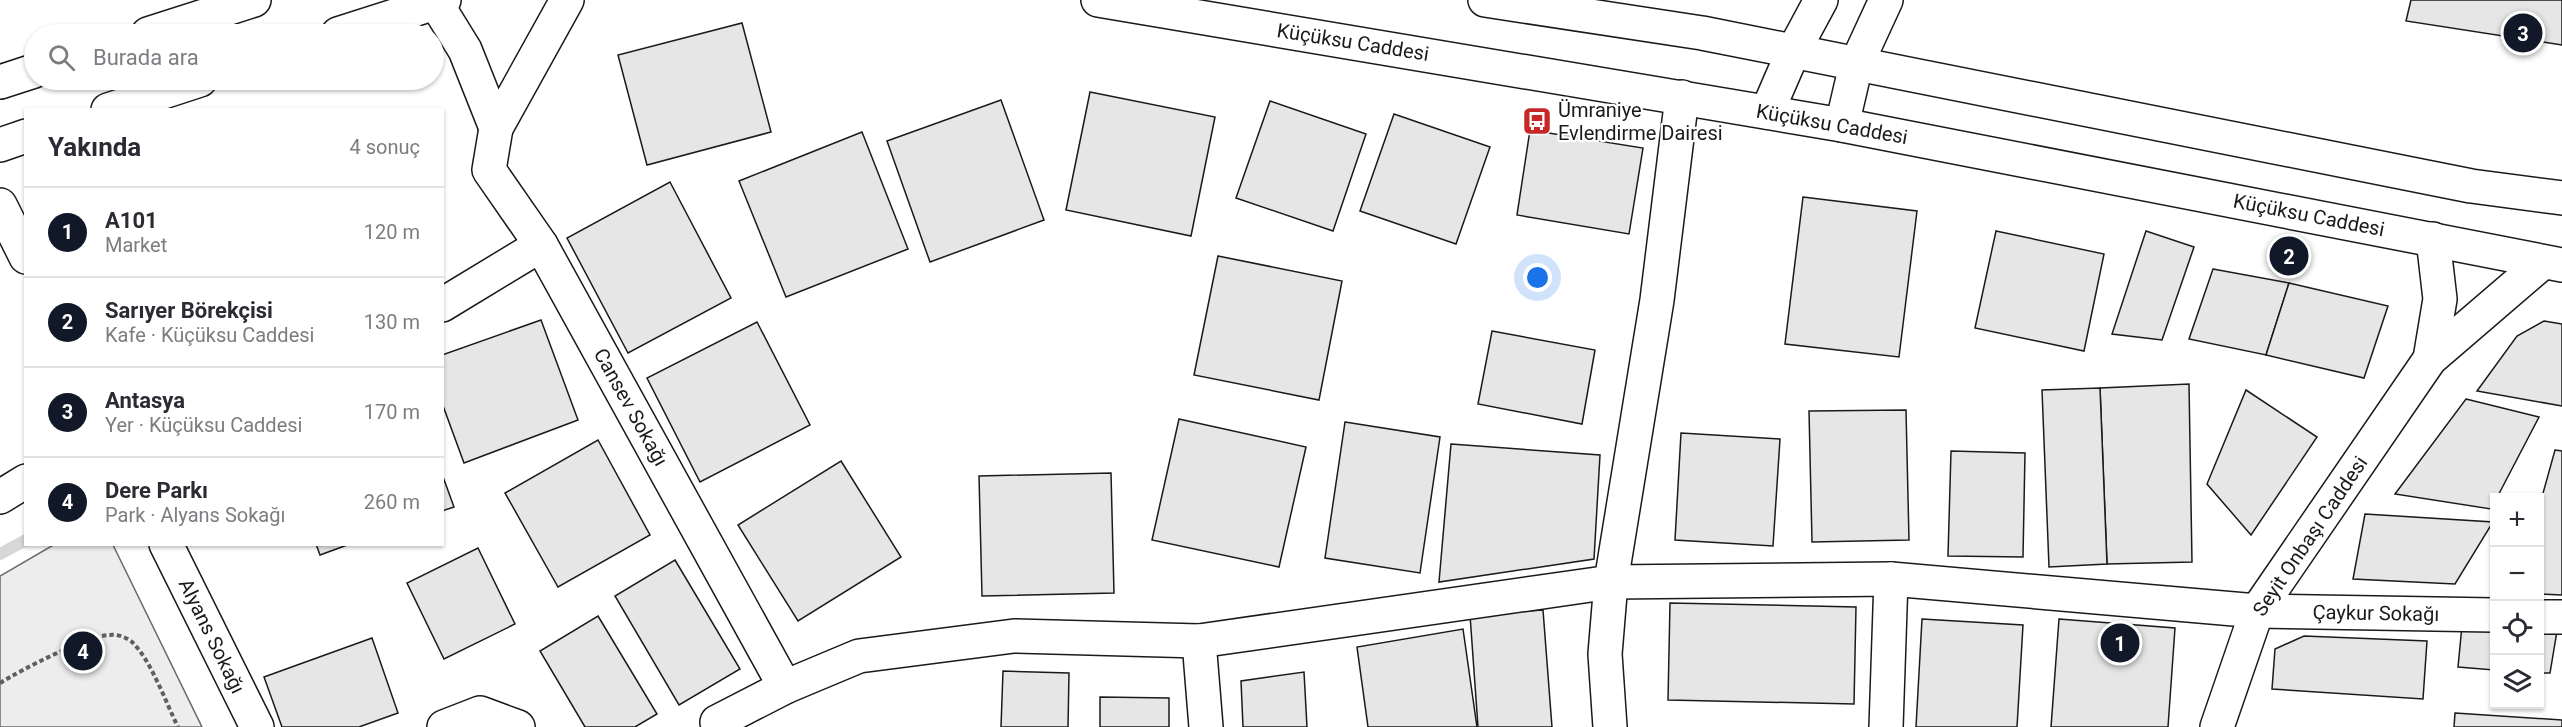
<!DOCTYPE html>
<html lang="tr">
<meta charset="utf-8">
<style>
:root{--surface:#fff;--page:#f2f2f3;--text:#2b2b33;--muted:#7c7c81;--line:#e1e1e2;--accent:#111827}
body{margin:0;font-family:Roboto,sans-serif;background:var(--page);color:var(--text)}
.controls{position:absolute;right:18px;bottom:18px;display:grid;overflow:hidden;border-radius:0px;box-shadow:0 2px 4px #0004}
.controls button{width:54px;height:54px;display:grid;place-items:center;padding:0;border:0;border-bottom:2px solid var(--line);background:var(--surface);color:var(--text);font:30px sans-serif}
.you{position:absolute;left:1538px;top:278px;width:21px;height:21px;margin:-15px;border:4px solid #fff;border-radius:50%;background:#1a73e8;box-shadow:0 0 0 9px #1a73e833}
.badge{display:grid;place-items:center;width:39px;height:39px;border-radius:50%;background:var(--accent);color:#fff;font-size:20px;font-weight:700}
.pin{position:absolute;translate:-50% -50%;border:3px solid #fff;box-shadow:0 2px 6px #0006}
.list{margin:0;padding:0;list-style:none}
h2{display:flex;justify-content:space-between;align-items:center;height:78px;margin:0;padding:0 24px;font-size:26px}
h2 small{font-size:20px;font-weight:400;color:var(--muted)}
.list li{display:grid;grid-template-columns:39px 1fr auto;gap:18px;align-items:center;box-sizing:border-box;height:90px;padding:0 24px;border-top:2px solid var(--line)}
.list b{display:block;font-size:22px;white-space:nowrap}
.list p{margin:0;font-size:20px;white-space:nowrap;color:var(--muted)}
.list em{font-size:20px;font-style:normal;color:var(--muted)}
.icon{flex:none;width:33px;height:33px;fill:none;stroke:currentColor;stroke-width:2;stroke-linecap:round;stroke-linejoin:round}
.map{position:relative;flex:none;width:2562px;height:727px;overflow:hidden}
.search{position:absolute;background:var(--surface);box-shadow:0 2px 4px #0004;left:24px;top:24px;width:420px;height:66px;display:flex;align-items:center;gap:15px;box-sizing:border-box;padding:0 21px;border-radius:33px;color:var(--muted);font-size:22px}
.panel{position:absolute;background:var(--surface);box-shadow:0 2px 4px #0004;left:24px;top:108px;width:420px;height:438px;border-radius:0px}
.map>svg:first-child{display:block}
</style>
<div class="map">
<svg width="2562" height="727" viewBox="0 0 2562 727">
<rect width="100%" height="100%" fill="#fff"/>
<polygon fill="#ededed" stroke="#6a6a6a" stroke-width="1.5" points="55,544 113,545 202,727 0,727 0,576"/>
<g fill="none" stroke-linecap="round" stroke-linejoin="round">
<polyline stroke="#d7d7d7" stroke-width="12" points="0,554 26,540"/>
</g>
<g fill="#e6e6e6" stroke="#1a1a1a" stroke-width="1.5">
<polygon points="2411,0 2562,0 2562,45 2406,21"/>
<polygon points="742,23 771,132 647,165 618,55"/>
<polygon points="1090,92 1215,117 1191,236 1066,210"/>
<polygon points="1001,100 1044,220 930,262 887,141"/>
<polygon points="1270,101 1366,134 1333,231 1236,198"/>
<polygon points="1394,114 1490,147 1456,244 1360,211"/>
<polygon points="1530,130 1643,148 1629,234 1517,215"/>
<polygon points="862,132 908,249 786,297 739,181"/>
<polygon points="670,182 731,298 628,353 567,238"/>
<polygon points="1803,197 1917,211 1899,357 1785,344"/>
<polygon points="1996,231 2104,254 2084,351 1975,328"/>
<polygon points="2146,231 2194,247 2162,340 2112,334"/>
<polygon points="1218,256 1342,281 1319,400 1194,375"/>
<polygon points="2213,269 2289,283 2266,355 2189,339"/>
<polygon points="2289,283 2388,306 2364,378 2266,355"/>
<polygon points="541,320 578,420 464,463 442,403 442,355"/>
<polygon points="2544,321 2562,324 2562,406 2477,391 2517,336"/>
<polygon points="757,322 810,425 700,482 647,378"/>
<polygon points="1492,331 1595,350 1582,424 1478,404"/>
<polygon points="2189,384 2192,562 2107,564 2100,388"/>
<polygon points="2100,388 2107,564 2049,567 2042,390"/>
<polygon points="2246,390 2317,437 2251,535 2207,484"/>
<polygon points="2466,399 2539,417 2491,509 2395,494"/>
<polygon points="1906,410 1909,540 1812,542 1809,411"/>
<polygon points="1179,419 1306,447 1279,567 1152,540"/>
<polygon points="1345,422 1440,437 1420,573 1325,558"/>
<polygon points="1681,433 1780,439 1773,546 1675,540"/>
<polygon points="598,440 650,535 558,587 505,493"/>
<polygon points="1451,444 1600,455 1594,559 1439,582"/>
<polygon points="2555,450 2562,451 2562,595 2540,594 2540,504"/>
<polygon points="1951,451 2025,453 2023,557 1948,556"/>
<polygon points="841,461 901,557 798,621 738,525"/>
<polygon points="1111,473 1114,593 982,596 979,476"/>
<polygon points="442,474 454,507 442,511"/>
<polygon points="2365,514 2493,522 2455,584 2353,579"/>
<polygon points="316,544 350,544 320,555"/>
<polygon points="478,548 515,624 444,659 407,583"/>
<polygon points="675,560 740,669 679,705 615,596"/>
<polygon points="1670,603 1856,607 1854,704 1668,700"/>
<polygon points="1543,610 1552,727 1478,727 1470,615"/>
<polygon points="2463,615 2494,620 2494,670 2458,667"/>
<polygon points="598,616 657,714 635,727 585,727 540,651"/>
<polygon points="1922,619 2023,625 2017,727 1916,727"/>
<polygon points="2059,619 2175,628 2168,727 2051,727"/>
<polygon points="2540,628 2557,631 2550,673 2540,673"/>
<polygon points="1463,629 1477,727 1368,727 1357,647"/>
<polygon points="2304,636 2427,641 2423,699 2272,689 2275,649"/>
<polygon points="372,638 398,713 359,727 282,727 264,677"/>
<polygon points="1003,671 1069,673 1068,727 1001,727"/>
<polygon points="1304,672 1307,727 1243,727 1241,681"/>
<polygon points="1100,697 1169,698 1169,727 1100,727"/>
<polygon points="2455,713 2562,720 2562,727 2454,727"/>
</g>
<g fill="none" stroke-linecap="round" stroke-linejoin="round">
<g stroke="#1a1a1a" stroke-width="36">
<g id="minor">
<polyline points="496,128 489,170 541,245 785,687"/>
<polyline points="0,205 26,257"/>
<polyline points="442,305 541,245"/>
<polyline points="2430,359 2440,299 2433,239"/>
<polyline points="0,497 26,481"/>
<polyline points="166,544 257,727"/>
<polyline points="2540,617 2562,617"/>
<polyline points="1199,641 1206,727"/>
<polyline points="444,727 480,713 518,727"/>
<polyline points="720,727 717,722 785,687 859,656 1014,636 1199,641 1611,582 1891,579 2257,611 2494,615"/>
<polyline points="1610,727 1605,654 1611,582 1657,300 1682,97"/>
<polyline points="1886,727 1891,579"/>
<polyline points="2217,727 2257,611 2430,359 2543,262"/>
</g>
</g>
<g stroke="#1a1a1a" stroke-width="36">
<g id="tertiary">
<polyline points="1767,112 1793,52 1821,0"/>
<polyline points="1842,125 1856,65 1886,0"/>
</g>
</g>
<g stroke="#1a1a1a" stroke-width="36">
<g id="primary">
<polyline points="1098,0 1842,125 2562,265"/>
<polyline points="1485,0 1702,33 2471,186 2562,198"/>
<polyline points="436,3 465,50 496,128 567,0"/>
<polyline points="148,34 254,0"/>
<polyline points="338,34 444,0"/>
<polyline points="0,82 34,71"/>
<polyline points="108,110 200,80"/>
<polyline points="0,145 26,136"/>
</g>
</g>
<path stroke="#5f5f5f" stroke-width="4" stroke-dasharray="4.5 3" stroke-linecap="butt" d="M0,683C21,670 88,635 110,635C117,634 126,637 132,642C151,660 166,703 178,727"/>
<use href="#minor" stroke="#fff" stroke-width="33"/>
<use href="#tertiary" stroke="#fff" stroke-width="33"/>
<use href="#primary" stroke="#fff" stroke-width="33"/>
</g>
<defs>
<g id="bus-square" transform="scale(1.5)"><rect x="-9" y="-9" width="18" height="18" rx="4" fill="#c62828" stroke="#fff"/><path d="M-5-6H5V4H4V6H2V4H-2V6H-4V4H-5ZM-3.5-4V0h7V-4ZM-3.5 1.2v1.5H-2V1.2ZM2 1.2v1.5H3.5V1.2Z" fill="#fff"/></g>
</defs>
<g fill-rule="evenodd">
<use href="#bus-square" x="1537" y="121"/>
</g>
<g text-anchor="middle" stroke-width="4.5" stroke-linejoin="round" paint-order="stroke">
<g font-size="20" fill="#1a1a1a" stroke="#fff">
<text transform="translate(1353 42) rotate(9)" y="7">Küçüksu Caddesi</text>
<text transform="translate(1832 124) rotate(10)" y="7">Küçüksu Caddesi</text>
<text transform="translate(2309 215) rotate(11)" y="7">Küçüksu Caddesi</text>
<text transform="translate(631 407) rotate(61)" y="7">Cansev Sokağı</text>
<text transform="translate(2310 536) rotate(-56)" y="7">Seyit Onbaşı Caddesi</text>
<text transform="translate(2376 613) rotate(1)" y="7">Çaykur Sokağı</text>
<text transform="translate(212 636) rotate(64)" y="7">Alyans Sokağı</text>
</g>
<g font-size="20" fill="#1a1a1a" stroke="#fff" text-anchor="start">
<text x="1558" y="117">Ümraniye<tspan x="1558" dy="23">Evlendirme Dairesi</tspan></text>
</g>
</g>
</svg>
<div class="controls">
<button>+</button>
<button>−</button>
<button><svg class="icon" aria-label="locate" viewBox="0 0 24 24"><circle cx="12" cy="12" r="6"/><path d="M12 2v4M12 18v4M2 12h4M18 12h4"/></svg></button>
<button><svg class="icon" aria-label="layers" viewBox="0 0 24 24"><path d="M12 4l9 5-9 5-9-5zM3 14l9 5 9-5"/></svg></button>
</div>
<div class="you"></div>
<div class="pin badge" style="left:2120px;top:643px">1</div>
<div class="pin badge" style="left:2289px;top:256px">2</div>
<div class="pin badge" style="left:2523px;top:33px">3</div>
<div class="pin badge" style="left:83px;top:651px">4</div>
<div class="search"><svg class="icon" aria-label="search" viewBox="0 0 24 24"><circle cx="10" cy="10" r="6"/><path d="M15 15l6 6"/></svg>Burada ara</div>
<section class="panel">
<h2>Yakında<small>4 sonuç</small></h2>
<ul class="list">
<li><span class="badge">1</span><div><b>A101</b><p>Market</p></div><em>120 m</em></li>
<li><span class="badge">2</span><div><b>Sarıyer Börekçisi</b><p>Kafe · Küçüksu Caddesi</p></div><em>130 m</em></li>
<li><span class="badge">3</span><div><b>Antasya</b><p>Yer · Küçüksu Caddesi</p></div><em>170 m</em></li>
<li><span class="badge">4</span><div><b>Dere Parkı</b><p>Park · Alyans Sokağı</p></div><em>260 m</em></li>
</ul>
</section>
</div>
